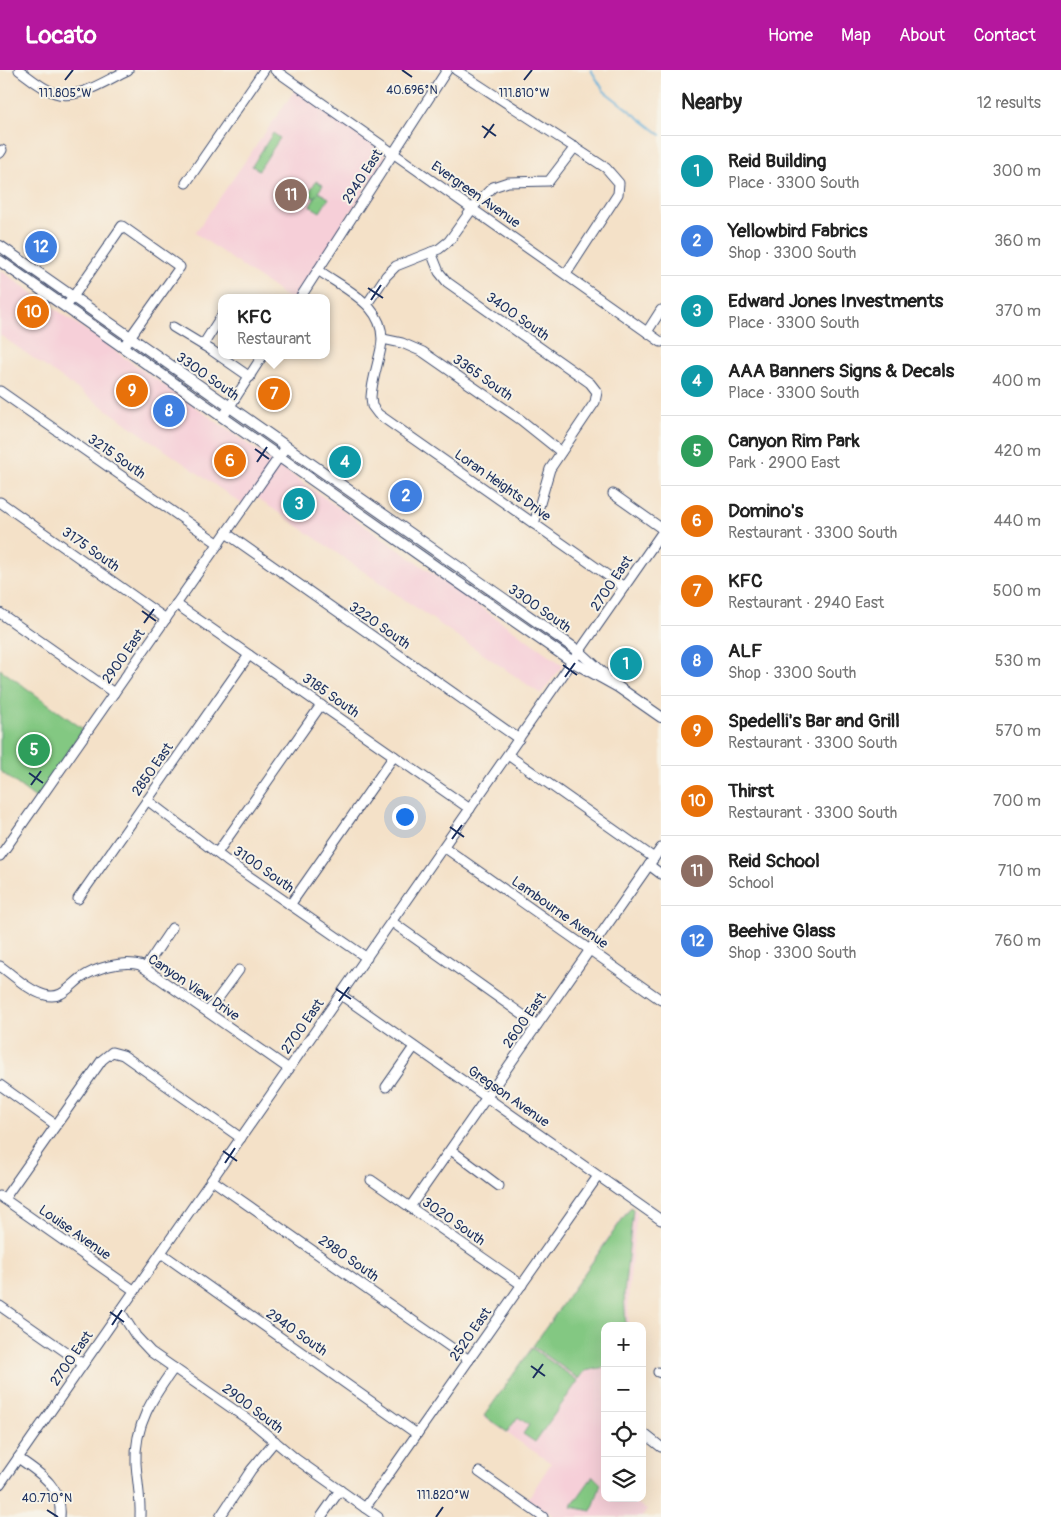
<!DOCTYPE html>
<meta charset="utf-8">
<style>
:root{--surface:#fff;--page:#f2f2f2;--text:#222;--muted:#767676;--line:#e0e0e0;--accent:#b5179e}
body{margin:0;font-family:Pangolin,sans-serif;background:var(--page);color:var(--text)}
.controls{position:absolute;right:15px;bottom:15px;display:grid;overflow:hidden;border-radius:10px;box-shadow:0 5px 20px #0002}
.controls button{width:45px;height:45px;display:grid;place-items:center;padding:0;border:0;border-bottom:1px solid var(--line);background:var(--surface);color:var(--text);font:25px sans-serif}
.you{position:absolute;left:404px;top:746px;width:18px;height:18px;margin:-12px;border:4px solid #fff;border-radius:50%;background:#1a73e8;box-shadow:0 0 0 8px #1a73e833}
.badge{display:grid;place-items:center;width:32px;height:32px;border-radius:50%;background:var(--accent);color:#fff;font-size:16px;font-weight:700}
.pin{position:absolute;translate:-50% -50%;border:2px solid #fff;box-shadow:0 1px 5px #0006}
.popup{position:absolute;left:218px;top:224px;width:112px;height:65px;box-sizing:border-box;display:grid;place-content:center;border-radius:10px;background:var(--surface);filter:drop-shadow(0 1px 4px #0005);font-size:16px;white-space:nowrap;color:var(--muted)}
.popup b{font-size:19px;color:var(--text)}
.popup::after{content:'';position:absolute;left:50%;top:100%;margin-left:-10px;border:10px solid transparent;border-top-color:var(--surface)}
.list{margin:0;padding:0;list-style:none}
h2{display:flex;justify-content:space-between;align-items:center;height:65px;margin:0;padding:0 20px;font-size:21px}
h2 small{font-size:16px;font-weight:400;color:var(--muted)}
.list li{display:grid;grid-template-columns:32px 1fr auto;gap:15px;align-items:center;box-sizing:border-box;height:70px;padding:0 20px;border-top:1px solid var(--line)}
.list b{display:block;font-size:19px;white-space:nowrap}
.list p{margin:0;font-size:16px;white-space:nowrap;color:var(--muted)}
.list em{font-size:16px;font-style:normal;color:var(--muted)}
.icon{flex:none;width:28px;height:28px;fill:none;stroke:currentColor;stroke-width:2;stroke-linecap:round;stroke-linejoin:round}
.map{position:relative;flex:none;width:661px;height:1447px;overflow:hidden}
header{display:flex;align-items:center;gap:30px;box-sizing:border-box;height:70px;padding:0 25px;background:var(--accent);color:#fff}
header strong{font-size:24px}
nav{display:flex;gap:28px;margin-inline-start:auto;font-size:18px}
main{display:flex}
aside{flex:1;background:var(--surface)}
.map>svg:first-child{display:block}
</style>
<header>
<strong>Locato</strong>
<nav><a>Home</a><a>Map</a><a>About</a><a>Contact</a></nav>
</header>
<main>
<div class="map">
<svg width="661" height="1447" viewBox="0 0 661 1447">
<rect width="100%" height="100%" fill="#f7f3e8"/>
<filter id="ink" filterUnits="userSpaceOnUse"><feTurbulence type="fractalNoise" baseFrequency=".02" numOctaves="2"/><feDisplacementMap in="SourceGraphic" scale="10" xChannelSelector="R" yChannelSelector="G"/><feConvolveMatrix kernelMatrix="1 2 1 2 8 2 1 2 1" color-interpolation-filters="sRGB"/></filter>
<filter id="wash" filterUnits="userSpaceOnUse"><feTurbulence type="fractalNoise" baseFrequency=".0096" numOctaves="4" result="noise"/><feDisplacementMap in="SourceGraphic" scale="20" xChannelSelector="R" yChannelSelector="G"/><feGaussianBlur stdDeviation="1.12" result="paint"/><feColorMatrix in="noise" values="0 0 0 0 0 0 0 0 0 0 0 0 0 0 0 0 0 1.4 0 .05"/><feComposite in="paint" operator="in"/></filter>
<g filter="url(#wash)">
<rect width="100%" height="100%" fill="#f4e1c8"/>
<g fill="#f6cfd8">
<polygon points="295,20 384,82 385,88 295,228 288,228 195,163"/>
<polygon points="0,200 563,595 541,624 250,423 242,434 0,265"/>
<polygon points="630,1136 637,1141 628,1227 629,1256 605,1256 605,1428 630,1428 647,1440 642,1447 555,1447 528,1429 551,1393 483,1347"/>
</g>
<g fill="#83c882" stroke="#4f7c70">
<polygon points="273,63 280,68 259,100 252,96"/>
<polygon points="316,111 323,115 318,122 329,128 320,142 310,136 317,124 314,128 308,124"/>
<polygon points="0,599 83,659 37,729 0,701"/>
<polygon points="631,1137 633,1139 632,1149 624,1224 626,1256 605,1256 605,1297 585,1301 579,1309 533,1276"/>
<polygon points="532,1278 578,1311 535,1372 523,1364 529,1355 518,1347 507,1362 484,1346"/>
<polygon points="593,1406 601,1414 592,1441 571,1437"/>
</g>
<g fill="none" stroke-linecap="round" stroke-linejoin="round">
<polyline stroke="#60aed9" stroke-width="2" points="591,0 604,21 661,65"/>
</g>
</g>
<g filter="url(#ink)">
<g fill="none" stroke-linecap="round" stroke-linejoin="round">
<g stroke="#3c4a6e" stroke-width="11">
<g id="minor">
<path d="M19,0C30,8 42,19 55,23C78,31 108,9 128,0"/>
<polyline points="275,0 661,272"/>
<polyline points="456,0 606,98 619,113 618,124 566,204"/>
<polyline points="0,83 2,80"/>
<polyline points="186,113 264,0"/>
<polyline points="431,182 439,202 447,212 590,313 597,322 595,332 550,399 534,454"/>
<path d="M318,200C346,220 389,237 381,278C378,294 372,310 371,327L372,336L378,344L624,517"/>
<polyline points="300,228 447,0"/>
<polyline points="367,234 386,206 396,196 439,179 449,171 475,135 493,117 508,112 549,111 575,77"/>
<polyline points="66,237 122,156 180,197 123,277"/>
<polyline points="173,257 211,280 250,307"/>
<polyline points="647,262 661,240"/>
<polyline points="383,269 402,273 423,282 521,350 561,382"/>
<polyline points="203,275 222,245"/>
<polyline points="0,321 219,474"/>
<polyline points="223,347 263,285"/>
<polyline points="613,424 661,458"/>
<polyline points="0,432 166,549"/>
<polyline points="226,463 519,669"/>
<polyline points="176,534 470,739"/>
<polyline points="0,543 114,623"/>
<polyline points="508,685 654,788"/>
<polyline points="147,730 227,791 367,888"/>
<polyline points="444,777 661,930"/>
<polyline points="217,783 321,635"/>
<polyline points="0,786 286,377"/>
<polyline points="649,795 661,804"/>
<polyline points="78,829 249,585"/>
<polyline points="290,835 394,686"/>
<polyline points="392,852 537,955"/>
<path d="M0,896C13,905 29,921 45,925C61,930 69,917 81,908C95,898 123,890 140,895L289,999"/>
<polyline points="145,898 172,858"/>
<polyline points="341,925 661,1150"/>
<polyline points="208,942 239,900"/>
<polyline points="0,1015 56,1055"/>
<polyline points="386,1017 414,977"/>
<polyline points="451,1080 499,1116"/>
<polyline points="212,1110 469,1290"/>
<polyline points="371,1110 522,1215"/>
<polyline points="0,1126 135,1221"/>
<polyline points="4,1129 102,990 112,982 123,985 241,1068"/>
<polyline points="410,1137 661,778"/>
<polyline points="161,1183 417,1364"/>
<polyline points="0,1236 83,1294"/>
<polyline points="120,1241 136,1266 151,1282 253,1353 296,1389 378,1447"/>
<polyline points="658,1302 661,1303"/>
<polyline points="642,1362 661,1377"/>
<path d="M18,1388C40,1403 63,1417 60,1447"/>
<polyline points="479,1402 543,1447"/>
<polyline points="0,1414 661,464"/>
<polyline points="365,1438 598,1106"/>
<path d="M140,1447C141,1429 137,1411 136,1393C134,1355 153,1327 174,1298"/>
<polyline points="220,1447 251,1400 275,1371"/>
<polyline points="321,1447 340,1420"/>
</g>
</g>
<g stroke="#3c4a6e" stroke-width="12">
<g id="major">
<polyline points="0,176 580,582 605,605"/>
<polyline points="0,191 452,508 573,592 618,617 661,647"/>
</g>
</g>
<use href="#minor" stroke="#fff" stroke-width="9"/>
<use href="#major" stroke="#fff" stroke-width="10"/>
</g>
</g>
<path fill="none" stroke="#1b2f5e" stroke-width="2" d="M402,0L412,7M65,10L73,0M524,10L532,0M482,56L496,66M484,68L494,54M368,218L383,228M371,230L381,215M255,379L269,389M257,392L267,377M142,541L156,551M144,553L154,539M563,595L577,605M565,607L575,593M29,703L43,713M31,715L41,701M450,757L464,767M452,769L462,755M336,919L351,929M339,931L349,917M223,1081L237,1091M225,1093L235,1078M110,1242L124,1252M112,1255L122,1240M531,1296L545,1306M533,1308L543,1294M47,1440L58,1447M436,1447L443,1437"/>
<g text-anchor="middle" stroke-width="4" stroke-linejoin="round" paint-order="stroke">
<g font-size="14" fill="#1b2f5e" stroke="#f7f3e8">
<text transform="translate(362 106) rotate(-57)" y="5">2940 East</text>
<text transform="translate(476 124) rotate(35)" y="5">Evergreen Avenue</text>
<text transform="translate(518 246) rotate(35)" y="5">3400 South</text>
<text transform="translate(208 306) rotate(35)" y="5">3300 South</text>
<text transform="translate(483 307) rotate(35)" y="5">3365 South</text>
<text transform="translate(117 386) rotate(35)" y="5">3215 South</text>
<text transform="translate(503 415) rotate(35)" y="5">Loran Heights Drive</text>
<text transform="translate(91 479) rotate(35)" y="5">3175 South</text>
<text transform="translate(611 513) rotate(-56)" y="5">2700 East</text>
<text transform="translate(540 538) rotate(35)" y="5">3300 South</text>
<text transform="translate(380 555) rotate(35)" y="5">3220 South</text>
<text transform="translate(123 586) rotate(-55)" y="5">2900 East</text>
<text transform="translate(331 625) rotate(35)" y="5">3185 South</text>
<text transform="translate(152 699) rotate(-55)" y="5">2850 East</text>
<text transform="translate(264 799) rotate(35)" y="5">3100 South</text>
<text transform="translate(560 842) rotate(35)" y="5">Lambourne Avenue</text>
<text transform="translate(194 917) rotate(34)" y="5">Canyon View Drive</text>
<text transform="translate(524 950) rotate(-55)" y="5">2600 East</text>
<text transform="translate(302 956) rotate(-55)" y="5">2700 East</text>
<text transform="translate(509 1026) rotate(35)" y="5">Gregson Avenue</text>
<text transform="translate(454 1151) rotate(35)" y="5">3020 South</text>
<text transform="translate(75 1162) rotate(35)" y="5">Louise Avenue</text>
<text transform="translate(349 1188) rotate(35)" y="5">2980 South</text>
<text transform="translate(297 1262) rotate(35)" y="5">2940 South</text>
<text transform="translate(470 1264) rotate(-55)" y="5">2520 East</text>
<text transform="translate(71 1288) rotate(-55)" y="5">2700 East</text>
<text transform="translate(253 1338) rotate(37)" y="5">2900 South</text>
</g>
</g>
<g font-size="12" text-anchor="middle" fill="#1b2f5e" stroke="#f7f3e8" stroke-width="4" stroke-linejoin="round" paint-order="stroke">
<text x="412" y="24">40.696°N</text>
<text x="65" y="27">111.805°W</text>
<text x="524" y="27">111.810°W</text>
<text x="443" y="1429">111.820°W</text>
<text x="47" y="1432">40.710°N</text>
</g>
</svg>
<div class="controls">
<button>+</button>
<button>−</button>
<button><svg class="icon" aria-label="locate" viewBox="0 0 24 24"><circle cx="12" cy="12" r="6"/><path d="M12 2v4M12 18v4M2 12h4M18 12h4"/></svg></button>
<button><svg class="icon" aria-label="layers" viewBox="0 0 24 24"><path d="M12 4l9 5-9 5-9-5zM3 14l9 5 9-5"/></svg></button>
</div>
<div class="you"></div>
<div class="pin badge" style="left:626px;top:594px;background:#0f9aa8">1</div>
<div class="pin badge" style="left:406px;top:426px;background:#3f7fe0">2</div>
<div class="pin badge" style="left:299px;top:434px;background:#0f9aa8">3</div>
<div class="pin badge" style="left:345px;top:392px;background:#0f9aa8">4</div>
<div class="pin badge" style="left:34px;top:680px;background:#2e9e5b">5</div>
<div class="pin badge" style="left:230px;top:391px;background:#e8710a">6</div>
<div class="pin badge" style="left:274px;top:324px;background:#e8710a">7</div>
<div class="popup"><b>KFC</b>Restaurant</div>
<div class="pin badge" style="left:169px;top:341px;background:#3f7fe0">8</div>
<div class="pin badge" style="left:132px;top:321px;background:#e8710a">9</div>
<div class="pin badge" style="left:33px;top:242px;background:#e8710a">10</div>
<div class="pin badge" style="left:291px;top:125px;background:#8d6e63">11</div>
<div class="pin badge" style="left:41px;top:177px;background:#3f7fe0">12</div>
</div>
<aside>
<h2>Nearby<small>12 results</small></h2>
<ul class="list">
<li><span class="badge" style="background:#0f9aa8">1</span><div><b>Reid Building</b><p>Place · 3300 South</p></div><em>300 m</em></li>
<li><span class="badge" style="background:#3f7fe0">2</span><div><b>Yellowbird Fabrics</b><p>Shop · 3300 South</p></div><em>360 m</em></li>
<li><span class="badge" style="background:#0f9aa8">3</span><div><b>Edward Jones Investments</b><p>Place · 3300 South</p></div><em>370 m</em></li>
<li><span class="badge" style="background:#0f9aa8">4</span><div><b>AAA Banners Signs &amp; Decals</b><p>Place · 3300 South</p></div><em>400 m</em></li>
<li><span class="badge" style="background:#2e9e5b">5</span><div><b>Canyon Rim Park</b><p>Park · 2900 East</p></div><em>420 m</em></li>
<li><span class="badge" style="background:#e8710a">6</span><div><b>Domino's</b><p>Restaurant · 3300 South</p></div><em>440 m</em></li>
<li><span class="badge" style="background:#e8710a">7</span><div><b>KFC</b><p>Restaurant · 2940 East</p></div><em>500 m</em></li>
<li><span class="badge" style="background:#3f7fe0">8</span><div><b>ALF</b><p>Shop · 3300 South</p></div><em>530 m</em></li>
<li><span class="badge" style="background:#e8710a">9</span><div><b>Spedelli's Bar and Grill</b><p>Restaurant · 3300 South</p></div><em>570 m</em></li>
<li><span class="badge" style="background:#e8710a">10</span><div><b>Thirst</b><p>Restaurant · 3300 South</p></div><em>700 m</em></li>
<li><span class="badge" style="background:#8d6e63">11</span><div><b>Reid School</b><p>School</p></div><em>710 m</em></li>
<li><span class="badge" style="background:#3f7fe0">12</span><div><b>Beehive Glass</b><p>Shop · 3300 South</p></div><em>760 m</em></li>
</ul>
</aside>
</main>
